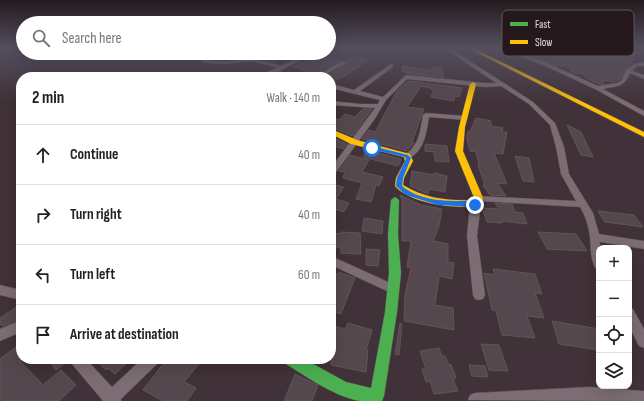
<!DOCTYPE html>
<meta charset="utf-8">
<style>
:root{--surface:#fff;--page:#f6f6f6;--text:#222;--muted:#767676;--line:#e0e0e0}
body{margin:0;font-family:"Sofia Sans Condensed",sans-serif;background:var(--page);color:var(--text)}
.controls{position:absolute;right:12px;bottom:12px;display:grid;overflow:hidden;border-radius:8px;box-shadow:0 4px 16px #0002}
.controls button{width:36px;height:36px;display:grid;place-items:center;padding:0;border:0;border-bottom:1px solid var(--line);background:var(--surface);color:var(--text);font:20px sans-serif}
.stop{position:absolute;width:12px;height:12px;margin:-9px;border:3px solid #1a73e8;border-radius:50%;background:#fff}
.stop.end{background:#1a73e8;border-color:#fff;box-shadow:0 1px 4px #0008}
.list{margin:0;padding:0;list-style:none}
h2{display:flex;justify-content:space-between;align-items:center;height:52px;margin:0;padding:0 16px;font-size:17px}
h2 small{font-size:13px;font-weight:400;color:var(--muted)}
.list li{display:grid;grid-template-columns:26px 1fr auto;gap:12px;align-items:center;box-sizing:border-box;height:60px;padding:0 16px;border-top:1px solid var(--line)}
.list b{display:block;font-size:15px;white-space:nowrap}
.list em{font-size:13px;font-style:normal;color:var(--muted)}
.icon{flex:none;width:22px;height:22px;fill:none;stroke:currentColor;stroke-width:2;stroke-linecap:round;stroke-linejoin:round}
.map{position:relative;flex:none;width:644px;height:401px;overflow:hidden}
.search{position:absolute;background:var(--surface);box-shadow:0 4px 16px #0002;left:16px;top:16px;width:320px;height:44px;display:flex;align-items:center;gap:10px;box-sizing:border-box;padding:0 14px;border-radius:22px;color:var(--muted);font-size:15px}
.panel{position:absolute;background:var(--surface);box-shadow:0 4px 16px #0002;left:16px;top:72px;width:320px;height:292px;border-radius:16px}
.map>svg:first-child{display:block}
</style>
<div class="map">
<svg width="644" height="401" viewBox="0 0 644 401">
<rect width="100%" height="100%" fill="#413138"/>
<g fill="#54474d" stroke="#62555a">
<polygon points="554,47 566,51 578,47 622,47 642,54 632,55 635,56 629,66 625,69 621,79 614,82 601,80 604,84 599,84 586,78 584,74 573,73 567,65 557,66 520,51 530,50 526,48"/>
<polygon points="213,53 293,53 293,54 271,62 252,57 229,60 213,54"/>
<polygon points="330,57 341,60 317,74 293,67 314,58 323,61"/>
<polygon points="354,57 368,60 348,74 331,82 331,77 325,77 348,63 347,61"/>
<polygon points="403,66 433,71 432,67 441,67 444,77 412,74 402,71"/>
<polygon points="408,81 462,88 459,97 455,96 454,101 431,97 434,89 421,86 407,107 424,109 412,142 414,143 407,151 362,139 369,130 375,132 397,91"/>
<polygon points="363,109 372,109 353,136 331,127 331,118 339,120 345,114 355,117"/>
<polygon points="476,118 491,121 491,126 503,128 502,132 507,132 503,154 494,153 507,184 497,183 506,196 490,195 483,185 485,185 478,165 479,165 476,152 470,151 467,139 468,131 470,132"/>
<polygon points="567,125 581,132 593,157 581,155"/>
<polygon points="331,137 347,144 343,149 331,145"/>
<polygon points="425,144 447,146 449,162 435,161 434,152 425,151"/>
<polygon points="367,150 401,159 401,160 398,166 363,157"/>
<polygon points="350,155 369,160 362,172 383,177 379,186 376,185 371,202 356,199 362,183 343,178 345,172 339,171"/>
<polygon points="515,156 529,158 534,182 523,181"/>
<polygon points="412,171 434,175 434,173 447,176 445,192 429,189 428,194 410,186"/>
<polygon points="331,184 344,187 336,199 349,203 344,212 331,208"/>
<polygon points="400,195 421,205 442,209 439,226 433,241 448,244 448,262 454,263 452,279 439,276 435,305 453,308 454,330 404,321 405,295 411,268 407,267 411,241 402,241 402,200"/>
<polygon points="495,203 512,204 515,212 523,213 527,224 502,221 502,223 487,222 482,208 499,209"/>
<polygon points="598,211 634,215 643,227 605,222"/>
<polygon points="364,218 383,221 382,234 362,231"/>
<polygon points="331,232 341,234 341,232 360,233 361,254 341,253 341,248 331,246"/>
<polygon points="538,232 576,234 587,251 547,249"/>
<polygon points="366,249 380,250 378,266 366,265"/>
<polygon points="493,269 535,274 542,294 535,293 544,318 527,316 535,338 502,335 496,311 492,310 484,273 495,275"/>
<polygon points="331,272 337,275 339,272 355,278 341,314 331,311"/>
<polygon points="21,304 21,318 2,326 0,324 0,318"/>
<polygon points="552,321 599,329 599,350 559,344"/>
<polygon points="348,323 372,330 366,350 368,350 366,372 331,365 331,325 345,329"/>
<polygon points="400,323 402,324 399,355 395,354"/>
<polygon points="21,343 21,362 43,385 61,370 76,385 59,401 2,401 0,398 0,359"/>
<polygon points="481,344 499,345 508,371 489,370"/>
<polygon points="439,348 442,356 445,356 449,365 451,364 456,378 453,379 458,391 434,394 430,381 426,382 422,369 426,369 420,351"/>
<polygon points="48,359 69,359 69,360 56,370"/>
<polygon points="94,359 131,359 115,374 108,368 106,370"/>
<polygon points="160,359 203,359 184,382 196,388 187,401 163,401 143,390 163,364 160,362"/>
<polygon points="469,365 485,366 488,377 472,376"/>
<polygon points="295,374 318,385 312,401 284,401"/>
</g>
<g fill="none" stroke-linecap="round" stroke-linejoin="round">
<g stroke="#5b4e53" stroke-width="3.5">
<polyline id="lane" points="205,58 203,60 204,61 223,63 252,60 281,67"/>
</g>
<g stroke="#5b4e53" stroke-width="1">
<g id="street">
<path d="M443,47H448L533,102L555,123L564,147L569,174L593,213L599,234L644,241V249L600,242L599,269L595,268C590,257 591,248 590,237C589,227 585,215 580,207L479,201L481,203L477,236L485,295L483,299L479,300L475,299L473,295L467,236L470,205L473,201L476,200L475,198L476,196L576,201L561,174L556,147L550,125L529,104L501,86L485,87L407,79L386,100L374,120L334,175H331V168L375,108L331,105V101L360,104H378L380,100L331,88V84L354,90L391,64L393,65V67L360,91L383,97L406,75L485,83H496Z"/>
<path d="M499,47H505L547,63L598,86L617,83L622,80L626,70L634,64L644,62V66H637L632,71L644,75V79L630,73C624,88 616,86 603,89L644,111V116L595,89L543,65Z"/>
<polygon points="555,47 577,47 566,50"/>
<path d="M309,53H315L279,71L300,77C293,77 277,72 273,73C267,74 265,77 257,77Z"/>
<polygon points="342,61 347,62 322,77 315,77"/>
<path d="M426,113L465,116L468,118L465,120L429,117C426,133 425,149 410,158H404L403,156C406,153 411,151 413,147C420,139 421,125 423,115Z"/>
<polygon points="331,256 397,286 399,289 397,292 393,294 389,292 331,265"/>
<polygon points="0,285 21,290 21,300 0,295"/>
<polygon points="629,308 633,309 644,329 644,348 639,346 629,326"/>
<polygon points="21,320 21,332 0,341 0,329"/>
<polygon points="70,359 86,359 112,387 142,359 159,359 157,364 121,399 121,401 103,401 72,364"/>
<polygon points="590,387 644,391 644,401 468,400 470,395 475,393"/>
</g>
</g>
<g stroke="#5b4e53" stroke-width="1">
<path id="fast" d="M395,197L399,200L398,234L401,273L397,312L384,396L382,401C375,401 368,401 361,401C339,399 305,376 286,364L284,359H304L346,382L371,388L385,312L389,273L388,234L391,200Z"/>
</g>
<g stroke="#5b4e53" stroke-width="1">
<g id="slow">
<polygon points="466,47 471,47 644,132 644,137"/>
<path d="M473,82L476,84L465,127L463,151L483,198L482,204C461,211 410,204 395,186L396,178L405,161L404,157L351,144L331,134V129L357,140L410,154L413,161L404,178L403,185C426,199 449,201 475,200L455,151L459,127L470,84Z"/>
</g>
</g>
<use href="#lane" stroke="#7c6c73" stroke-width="2.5"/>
<use href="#street" fill="#7c6c73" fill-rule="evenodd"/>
<use href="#fast" fill="#4caf50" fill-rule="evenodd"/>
<use href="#slow" fill="#ffc107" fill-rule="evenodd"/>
</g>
<linearGradient id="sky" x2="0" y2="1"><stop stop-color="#241b1f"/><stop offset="0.46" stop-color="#544e5e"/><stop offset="1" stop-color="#544e5e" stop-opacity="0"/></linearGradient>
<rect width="644" height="103" fill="url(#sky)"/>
<path fill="#1a73e8" d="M372,146L408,155L411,158L403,178L402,186C422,203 452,201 476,201L480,204L475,207L438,205L406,195L396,186L397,178L406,159L405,157L370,149V148Z"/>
<rect x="502" y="10" width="132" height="46" rx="6" fill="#25181d" stroke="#615258" stroke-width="1"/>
<rect x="510" y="22" width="18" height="4" fill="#4caf50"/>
<rect x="510" y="40" width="18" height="4" fill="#ffc107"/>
<g font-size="11" fill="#eddae1">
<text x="535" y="28">Fast</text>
<text x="535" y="46">Slow</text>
</g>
</svg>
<div class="controls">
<button>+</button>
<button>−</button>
<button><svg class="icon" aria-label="locate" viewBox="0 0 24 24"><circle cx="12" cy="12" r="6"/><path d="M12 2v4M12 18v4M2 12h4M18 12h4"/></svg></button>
<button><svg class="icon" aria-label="layers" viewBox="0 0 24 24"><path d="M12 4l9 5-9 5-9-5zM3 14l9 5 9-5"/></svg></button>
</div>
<div class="stop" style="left:372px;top:148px"></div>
<div class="stop end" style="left:475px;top:205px"></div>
<div class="search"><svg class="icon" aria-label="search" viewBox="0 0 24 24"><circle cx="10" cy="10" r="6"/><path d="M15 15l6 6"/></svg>Search here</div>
<section class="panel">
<h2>2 min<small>Walk · 140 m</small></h2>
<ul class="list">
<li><svg class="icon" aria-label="ahead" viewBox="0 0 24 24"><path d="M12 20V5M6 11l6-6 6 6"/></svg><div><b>Continue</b></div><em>40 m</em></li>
<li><svg class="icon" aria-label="right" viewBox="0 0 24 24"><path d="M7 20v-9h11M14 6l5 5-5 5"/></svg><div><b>Turn right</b></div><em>40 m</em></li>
<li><svg class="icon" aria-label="left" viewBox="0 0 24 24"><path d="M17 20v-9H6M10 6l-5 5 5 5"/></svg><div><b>Turn left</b></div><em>60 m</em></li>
<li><svg class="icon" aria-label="arrive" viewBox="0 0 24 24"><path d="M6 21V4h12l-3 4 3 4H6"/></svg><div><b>Arrive at destination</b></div></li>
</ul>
</section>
</div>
